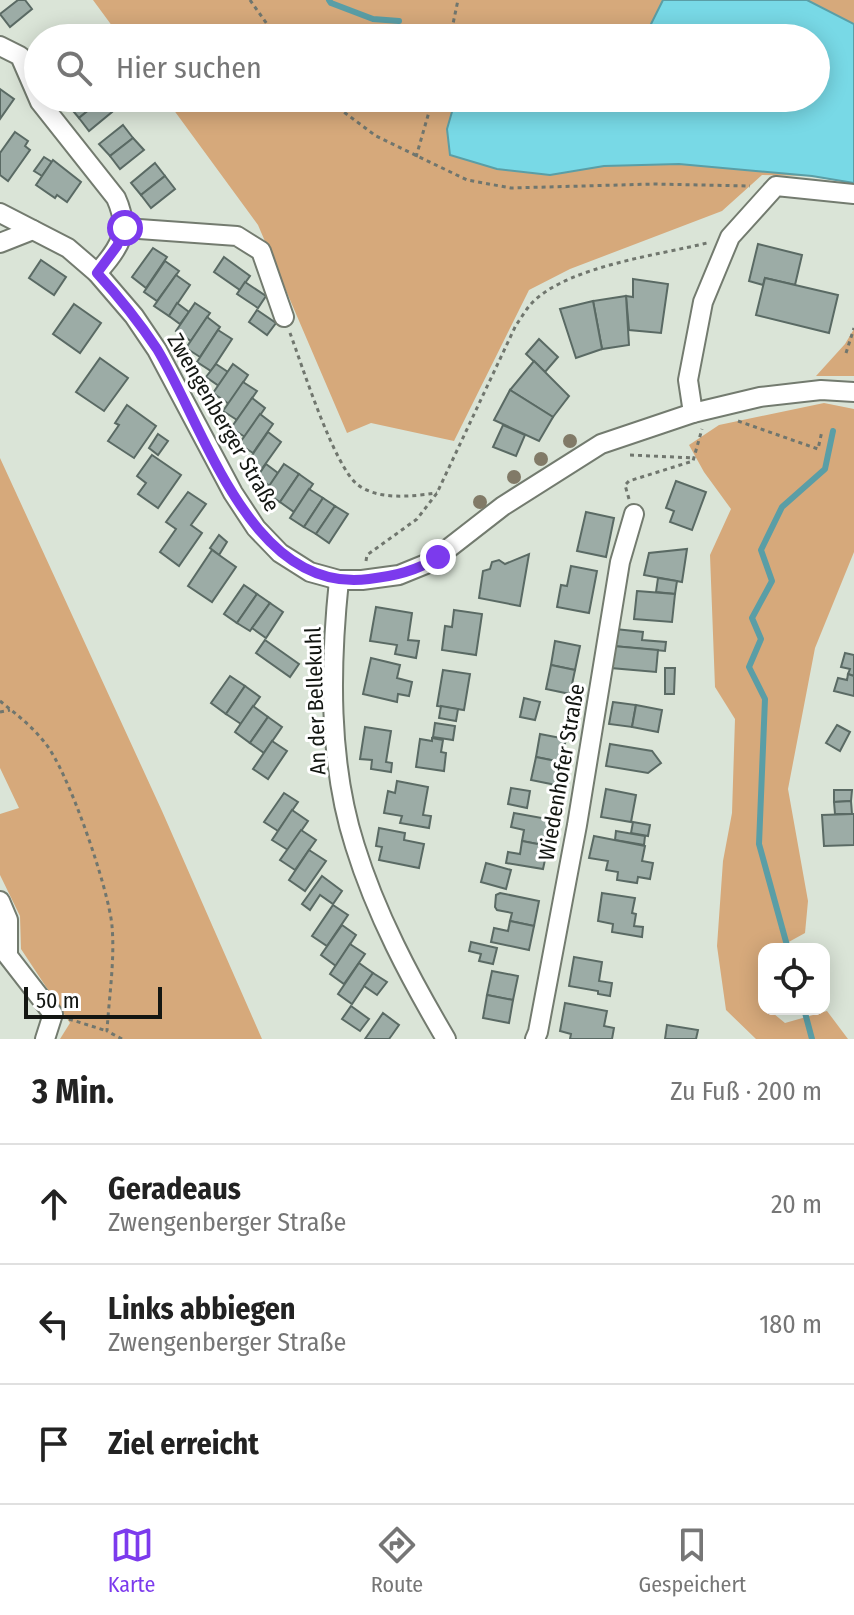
<!DOCTYPE html>
<html lang="de">
<meta charset="utf-8">
<style>
:root{--surface:#fff;--page:#f2f2f2;--text:#222;--muted:#767676;--line:#e0e0e0;--accent:#7c3aed}
body{margin:0;font-family:"Fira Sans Condensed",sans-serif;background:var(--page);color:var(--text)}
.controls{position:absolute;right:24px;bottom:24px;display:grid;overflow:hidden;border-radius:16px;box-shadow:0 4px 20px #0003}
.controls button{width:72px;height:72px;display:grid;place-items:center;padding:0;border:0;border-bottom:2px solid var(--line);background:var(--surface);color:var(--text);font:40px sans-serif}
.scale{position:absolute;left:24px;bottom:20px;width:138px;box-sizing:border-box;padding-left:8px;border:4px solid #131612;border-top:0;font-size:22px;line-height:28px;white-space:nowrap;color:#131612;-webkit-text-stroke:6px #fff;paint-order:stroke}
.stop{position:absolute;width:24px;height:24px;margin:-18px;border:6px solid #7c3aed;border-radius:50%;background:#fff}
.stop.end{background:#7c3aed;border-color:#fff;box-shadow:0 2px 8px #0008}
.list{margin:0;padding:0;list-style:none}
h2{display:flex;justify-content:space-between;align-items:center;height:104px;margin:0;padding:0 32px;font-size:34px}
h2 small{font-size:26px;font-weight:400;color:var(--muted)}
.list li{display:grid;grid-template-columns:52px 1fr auto;gap:24px;align-items:center;box-sizing:border-box;height:120px;padding:0 32px;border-top:2px solid var(--line)}
.list b{display:block;font-size:30px;white-space:nowrap}
.list p{margin:0;font-size:26px;white-space:nowrap;color:var(--muted)}
.list em{font-size:26px;font-style:normal;color:var(--muted)}
.icon{flex:none;width:44px;height:44px;fill:none;stroke:currentColor;stroke-width:2;stroke-linecap:round;stroke-linejoin:round}
.map{position:relative;flex:none;width:854px;height:1039px;overflow:hidden}
.search{position:absolute;background:var(--surface);box-shadow:0 4px 20px #0003;left:24px;right:24px;top:24px;height:88px;display:flex;align-items:center;gap:20px;box-sizing:border-box;padding:0 28px;border-radius:44px;color:var(--muted);font-size:30px}
.sheet{height:464px;background:var(--surface)}
nav{display:flex;justify-content:space-around;align-items:center;box-sizing:border-box;height:112px;border-top:2px solid var(--line);background:var(--surface);font-size:22px;color:var(--muted)}
nav a{display:grid;justify-items:center;gap:4px}
nav .on{color:var(--accent)}
.map>svg:first-child{display:block}
</style>
<div class="map">
<svg width="854" height="1039" viewBox="0 0 854 1039">
<rect width="100%" height="100%" fill="#dae4d7"/>
<g fill="#d6a97b">
<polygon points="93,0 854,0 854,184 811,176 762,175 722,211 570,269 529,290 454,441 371,423 347,433 258,225 165,98 816,98 816,38 121,38"/>
<polygon points="854,329 854,376 816,376 845,344"/>
<polygon points="824,403 854,409 854,552 815,648 788,789 808,901 805,933 776,949 764,949 762,1004 764,1009 768,1009 785,1023 827,1011 848,1039 756,1039 726,1010 717,946 723,861 732,813 735,719 715,687 710,555 731,509 704,472 689,445 719,425"/>
<polygon points="0,458 162,811 262,1039 60,1039 70,1023 21,949 20,916 0,875 0,814 19,808 0,768"/>
</g>
<polygon fill="#78d9e6" stroke="#5a9ea6" stroke-width="2" points="663,0 807,0 854,24 854,183 812,176 679,164 604,166 550,175 497,169 450,155 447,129 456,98 816,98 816,38 644,38"/>
<g fill="none" stroke-linecap="round" stroke-linejoin="round">
<g stroke="#5a9ea6" stroke-width="6">
<polyline points="329,0 331,3 373,19 399,21"/>
<polyline points="788,949 759,844 765,699 749,667 761,639 752,618 772,581 761,550 782,507 825,469 833,431"/>
<polyline points="804,1009 812,1039"/>
</g>
</g>
<g fill="#9caca6" stroke="#5a6a64" stroke-width="2">
<polygon points="18,0 25,0 32,9 10,27 0,14"/>
<polygon points="0,89 14,99 0,119"/>
<polygon points="77,98 101,98 102,99 79,118 68,105"/>
<polygon points="102,99 112,112 89,131 79,118"/>
<polygon points="123,125 133,138 110,156 99,144"/>
<polygon points="15,132 28,141 25,146 30,150 8,181 0,175 0,153"/>
<polygon points="133,138 144,150 120,169 110,156"/>
<polygon points="44,157 52,162 42,176 34,171"/>
<polygon points="53,160 81,182 67,202 57,195 55,198 36,185"/>
<polygon points="155,163 165,176 141,195 131,183"/>
<polygon points="165,176 175,189 151,208 141,195"/>
<polygon points="758,244 802,255 795,285 765,278 763,285 749,281"/>
<polygon points="153,248 167,257 146,288 132,277"/>
<polygon points="224,257 250,276 240,290 214,272"/>
<polygon points="41,260 66,277 54,295 29,278"/>
<polygon points="165,261 179,271 157,301 144,292"/>
<polygon points="176,275 190,285 169,316 154,306"/>
<polygon points="765,278 838,295 829,333 756,315"/>
<polygon points="633,279 668,284 661,333 629,330 626,296 633,297"/>
<polygon points="245,282 266,296 258,308 237,294"/>
<polygon points="626,296 629,345 602,349 593,301"/>
<polygon points="593,301 602,349 576,358 560,309"/>
<polygon points="177,303 189,312 180,324 169,316"/>
<polygon points="195,303 210,313 191,341 176,331"/>
<polygon points="74,304 101,323 80,353 53,334"/>
<polygon points="257,310 276,323 267,335 249,322"/>
<polygon points="207,317 220,327 200,357 186,348"/>
<polygon points="218,330 232,339 211,371 197,362"/>
<polygon points="539,339 558,357 545,372 526,354"/>
<polygon points="100,358 128,378 104,411 76,392"/>
<polygon points="534,361 569,396 553,417 510,390"/>
<polygon points="216,364 228,372 219,386 206,377"/>
<polygon points="233,364 248,375 229,404 213,393"/>
<polygon points="243,382 257,391 237,420 223,411"/>
<polygon points="510,390 553,417 539,441 494,420"/>
<polygon points="252,398 265,408 245,437 231,428"/>
<polygon points="127,405 156,426 134,458 108,441 119,425 115,423"/>
<polygon points="260,414 273,424 253,453 239,444"/>
<polygon points="503,425 525,435 516,456 493,447"/>
<polygon points="268,432 281,442 261,470 248,461"/>
<polygon points="158,434 168,441 158,455 149,448"/>
<polygon points="152,455 181,475 158,508 138,494 146,483 137,476"/>
<polygon points="266,464 278,473 270,486 257,477"/>
<polygon points="284,464 299,474 280,502 265,492"/>
<polygon points="299,474 313,484 294,512 280,502"/>
<polygon points="676,481 706,492 692,530 670,522 674,511 666,508"/>
<polygon points="309,489 323,498 304,527 290,518"/>
<polygon points="188,492 206,504 191,525 202,533 179,566 160,552 176,529 166,522"/>
<polygon points="323,498 335,506 316,534 304,527"/>
<polygon points="335,506 348,514 329,543 316,534"/>
<polygon points="586,512 614,518 606,557 577,551"/>
<polygon points="219,535 227,542 219,555 210,548"/>
<polygon points="687,549 682,582 644,575 649,553"/>
<polygon points="212,550 236,567 212,602 188,586"/>
<polygon points="529,554 520,606 479,598 483,571 490,569 492,562 499,560 505,564"/>
<polygon points="571,566 597,571 589,613 557,607 561,585 567,586"/>
<polygon points="658,578 677,581 675,594 656,592"/>
<polygon points="244,585 257,594 237,623 224,614"/>
<polygon points="637,591 675,594 672,622 634,619"/>
<polygon points="257,594 270,603 250,631 237,623"/>
<polygon points="270,603 283,612 266,638 252,628"/>
<polygon points="376,607 412,613 408,640 419,641 416,658 395,654 397,645 370,641"/>
<polygon points="454,610 482,614 476,655 442,650 445,626 452,627"/>
<polygon points="615,629 643,632 642,640 666,642 665,651 613,646"/>
<polygon points="265,640 299,664 290,677 256,653"/>
<polygon points="555,641 580,646 575,670 551,665"/>
<polygon points="613,646 658,650 656,672 611,668"/>
<polygon points="845,653 854,655 854,676 848,674 850,669 841,667"/>
<polygon points="371,658 400,665 397,678 412,682 409,696 398,694 397,702 363,694"/>
<polygon points="551,665 575,670 570,694 546,689"/>
<polygon points="665,668 675,668 674,694 665,694"/>
<polygon points="443,670 470,674 464,710 437,706"/>
<polygon points="848,674 854,676 854,696 834,691 838,678 847,680"/>
<polygon points="230,676 245,686 226,714 211,703"/>
<polygon points="245,686 260,697 241,724 226,714"/>
<polygon points="524,698 540,702 535,720 520,717"/>
<polygon points="613,702 636,705 632,727 609,724"/>
<polygon points="636,705 662,710 658,732 632,727"/>
<polygon points="253,706 268,717 250,743 235,732"/>
<polygon points="441,706 458,709 456,721 439,718"/>
<polygon points="268,717 282,727 264,753 250,743"/>
<polygon points="435,723 455,726 453,740 433,737"/>
<polygon points="837,725 850,732 840,751 826,743"/>
<polygon points="365,727 391,731 386,762 392,763 391,772 371,769 372,760 360,759"/>
<polygon points="540,734 566,739 561,762 536,757"/>
<polygon points="432,738 443,740 441,752 446,753 444,771 416,767 420,739 432,741"/>
<polygon points="272,741 287,751 268,779 253,769"/>
<polygon points="610,744 652,751 661,763 648,773 606,766"/>
<polygon points="536,757 561,762 556,785 531,780"/>
<polygon points="397,781 428,787 423,815 431,816 429,828 400,823 402,816 384,813 388,791 395,793"/>
<polygon points="511,788 530,791 527,808 508,804"/>
<polygon points="606,789 636,795 631,822 601,817"/>
<polygon points="834,790 852,790 851,801 834,802"/>
<polygon points="284,793 298,802 278,831 264,822"/>
<polygon points="851,801 852,814 835,814 834,802"/>
<polygon points="292,810 308,821 288,850 272,840"/>
<polygon points="514,813 553,820 548,846 522,841 524,830 511,827"/>
<polygon points="852,814 854,814 854,845 824,846 822,815"/>
<polygon points="633,822 650,825 648,836 631,833"/>
<polygon points="379,828 405,833 404,840 424,844 419,868 379,860 382,847 376,846"/>
<polygon points="301,830 316,840 295,870 280,860"/>
<polygon points="616,831 645,836 644,845 615,840"/>
<polygon points="594,836 645,846 642,861 653,863 650,879 638,877 637,883 617,880 618,872 606,870 608,861 589,858"/>
<polygon points="522,841 548,846 543,869 506,863 508,852 520,854"/>
<polygon points="309,850 326,861 305,891 289,880"/>
<polygon points="486,863 511,870 506,889 481,882"/>
<polygon points="322,876 342,891 333,904 320,895 310,910 302,904"/>
<polygon points="500,893 539,901 534,926 510,921 512,913 497,910 495,907 496,895"/>
<polygon points="602,893 635,898 632,913 636,914 634,926 643,927 642,937 612,932 613,924 598,921"/>
<polygon points="333,905 348,915 327,946 312,936"/>
<polygon points="510,921 534,926 529,950 491,942 494,928 508,931"/>
<polygon points="342,925 356,935 336,966 321,955"/>
<polygon points="471,942 497,948 493,964 479,961 481,954 469,951"/>
<polygon points="350,944 365,954 344,984 330,974"/>
<polygon points="574,957 602,962 599,981 612,983 610,996 598,994 598,991 569,986"/>
<polygon points="359,963 373,973 352,1004 338,994"/>
<polygon points="492,971 518,976 513,1000 487,995"/>
<polygon points="373,973 387,982 377,995 364,986"/>
<polygon points="487,995 513,1000 509,1023 483,1018"/>
<polygon points="565,1003 607,1011 604,1026 614,1028 612,1039 570,1039 571,1034 560,1031"/>
<polygon points="351,1006 369,1019 360,1031 342,1019"/>
<polygon points="383,1013 399,1025 392,1035 389,1039 365,1039"/>
<polygon points="667,1025 698,1030 696,1039 665,1039"/>
</g>
<g fill="none" stroke-linecap="round" stroke-linejoin="round">
<g stroke="#737b6f" stroke-width="22">
<g id="minor">
<path d="M0,46L20,56L40,102L116,198C131,231 120,248 97,273"/>
<polyline points="0,213 68,248 97,273 134,316 157,350 233,493 256,528 280,553 310,572 339,580 362,580 399,575 431,562 503,506 601,444 693,413 760,397 821,390 854,392"/>
<polyline points="125,228 237,236 261,251 284,317"/>
<polyline points="0,243 33,230"/>
<polyline points="693,413 688,380 703,302 730,237 776,186 854,194"/>
<path d="M339,580C330,666 328,762 355,846C376,914 410,978 446,1039"/>
<polyline points="0,901 8,920 8,956 53,1014 45,1039"/>
<polyline points="535,1039 538,1032 577,825 620,562 634,514"/>
</g>
</g>
<g stroke="#70766e" stroke-width="3" stroke-dasharray="4 4" stroke-linecap="butt">
<polyline points="250,0 277,38"/>
<polyline points="450,38 458,0"/>
<polyline points="325,98 376,136 467,180 511,188 655,184 750,186"/>
<polyline points="416,157 433,98"/>
<path d="M290,333C302,365 334,467 358,485C380,501 413,496 437,493"/>
<polyline points="846,353 854,328"/>
<polyline points="738,421 818,449 822,431"/>
<polyline points="630,455 694,458"/>
<polyline points="629,499 625,485 629,481 693,461 702,429"/>
<path d="M366,561L367,555L417,519L437,493L516,325C522,317 527,307 535,300C572,266 658,255 707,243"/>
<path d="M0,701C16,714 32,726 45,743C68,770 109,890 112,926C115,960 109,997 107,1031L122,1039"/>
<polyline points="0,712 10,710"/>
<polyline points="69,1019 107,1031"/>
</g>
<use href="#minor" stroke="#fff" stroke-width="18"/>
</g>
<g fill="#817a67">
<circle cx="570" cy="441" r="7"/>
<circle cx="541" cy="459" r="7"/>
<circle cx="514" cy="477" r="7"/>
<circle cx="480" cy="502" r="7"/>
</g>
<g fill="none" stroke-linecap="round" stroke-linejoin="round">
<path stroke="#7c3aed" stroke-width="10" d="M125,228L117,246L97,273C119,297 139,322 157,349C205,428 251,595 369,579C394,576 417,571 438,557"/>
</g>
<g text-anchor="middle" stroke-width="6" stroke-linejoin="round" paint-order="stroke">
<g font-size="22" fill="#131612" stroke="#fff">
<text transform="translate(224 422) rotate(60)" y="8">Zwengenberger Straße</text>
<text transform="translate(315 701) rotate(-92)" y="8">An der Bellekuhl</text>
<text transform="translate(561 772) rotate(-80)" y="8">Wiedenhofer Straße</text>
</g>
</g>
</svg>
<div class="controls">
<button><svg class="icon" aria-label="locate" viewBox="0 0 24 24"><circle cx="12" cy="12" r="6"/><path d="M12 2v4M12 18v4M2 12h4M18 12h4"/></svg></button>
</div>
<div class="scale">50 m</div>
<div class="stop" style="left:125px;top:228px"></div>
<div class="stop end" style="left:438px;top:557px"></div>
<div class="search"><svg class="icon" aria-label="search" viewBox="0 0 24 24"><circle cx="10" cy="10" r="6"/><path d="M15 15l6 6"/></svg>Hier suchen</div>
</div>
<section class="sheet">
<h2>3 Min.<small>Zu Fuß · 200 m</small></h2>
<ul class="list">
<li><svg class="icon" aria-label="ahead" viewBox="0 0 24 24"><path d="M12 20V5M6 11l6-6 6 6"/></svg><div><b>Geradeaus</b><p>Zwengenberger Straße</p></div><em>20 m</em></li>
<li><svg class="icon" aria-label="left" viewBox="0 0 24 24"><path d="M17 20v-9H6M10 6l-5 5 5 5"/></svg><div><b>Links abbiegen</b><p>Zwengenberger Straße</p></div><em>180 m</em></li>
<li><svg class="icon" aria-label="arrive" viewBox="0 0 24 24"><path d="M6 21V4h12l-3 4 3 4H6"/></svg><div><b>Ziel erreicht</b></div></li>
</ul>
</section>
<nav>
<a class="on"><svg class="icon" aria-label="map" viewBox="0 0 24 24"><path d="M3 6l6-2 6 2 6-2v14l-6 2-6-2-6 2zM9 4v14M15 6v14"/></svg>Karte</a>
<a><svg class="icon" aria-label="directions" viewBox="0 0 24 24"><path d="M12 3l9 9-9 9-9-9zM9 14v-3h6M13 9l2 2-2 2"/></svg>Route</a>
<a><svg class="icon" aria-label="saved" viewBox="0 0 24 24"><path d="M7 4h10v16l-5-4-5 4z"/></svg>Gespeichert</a>
</nav>
